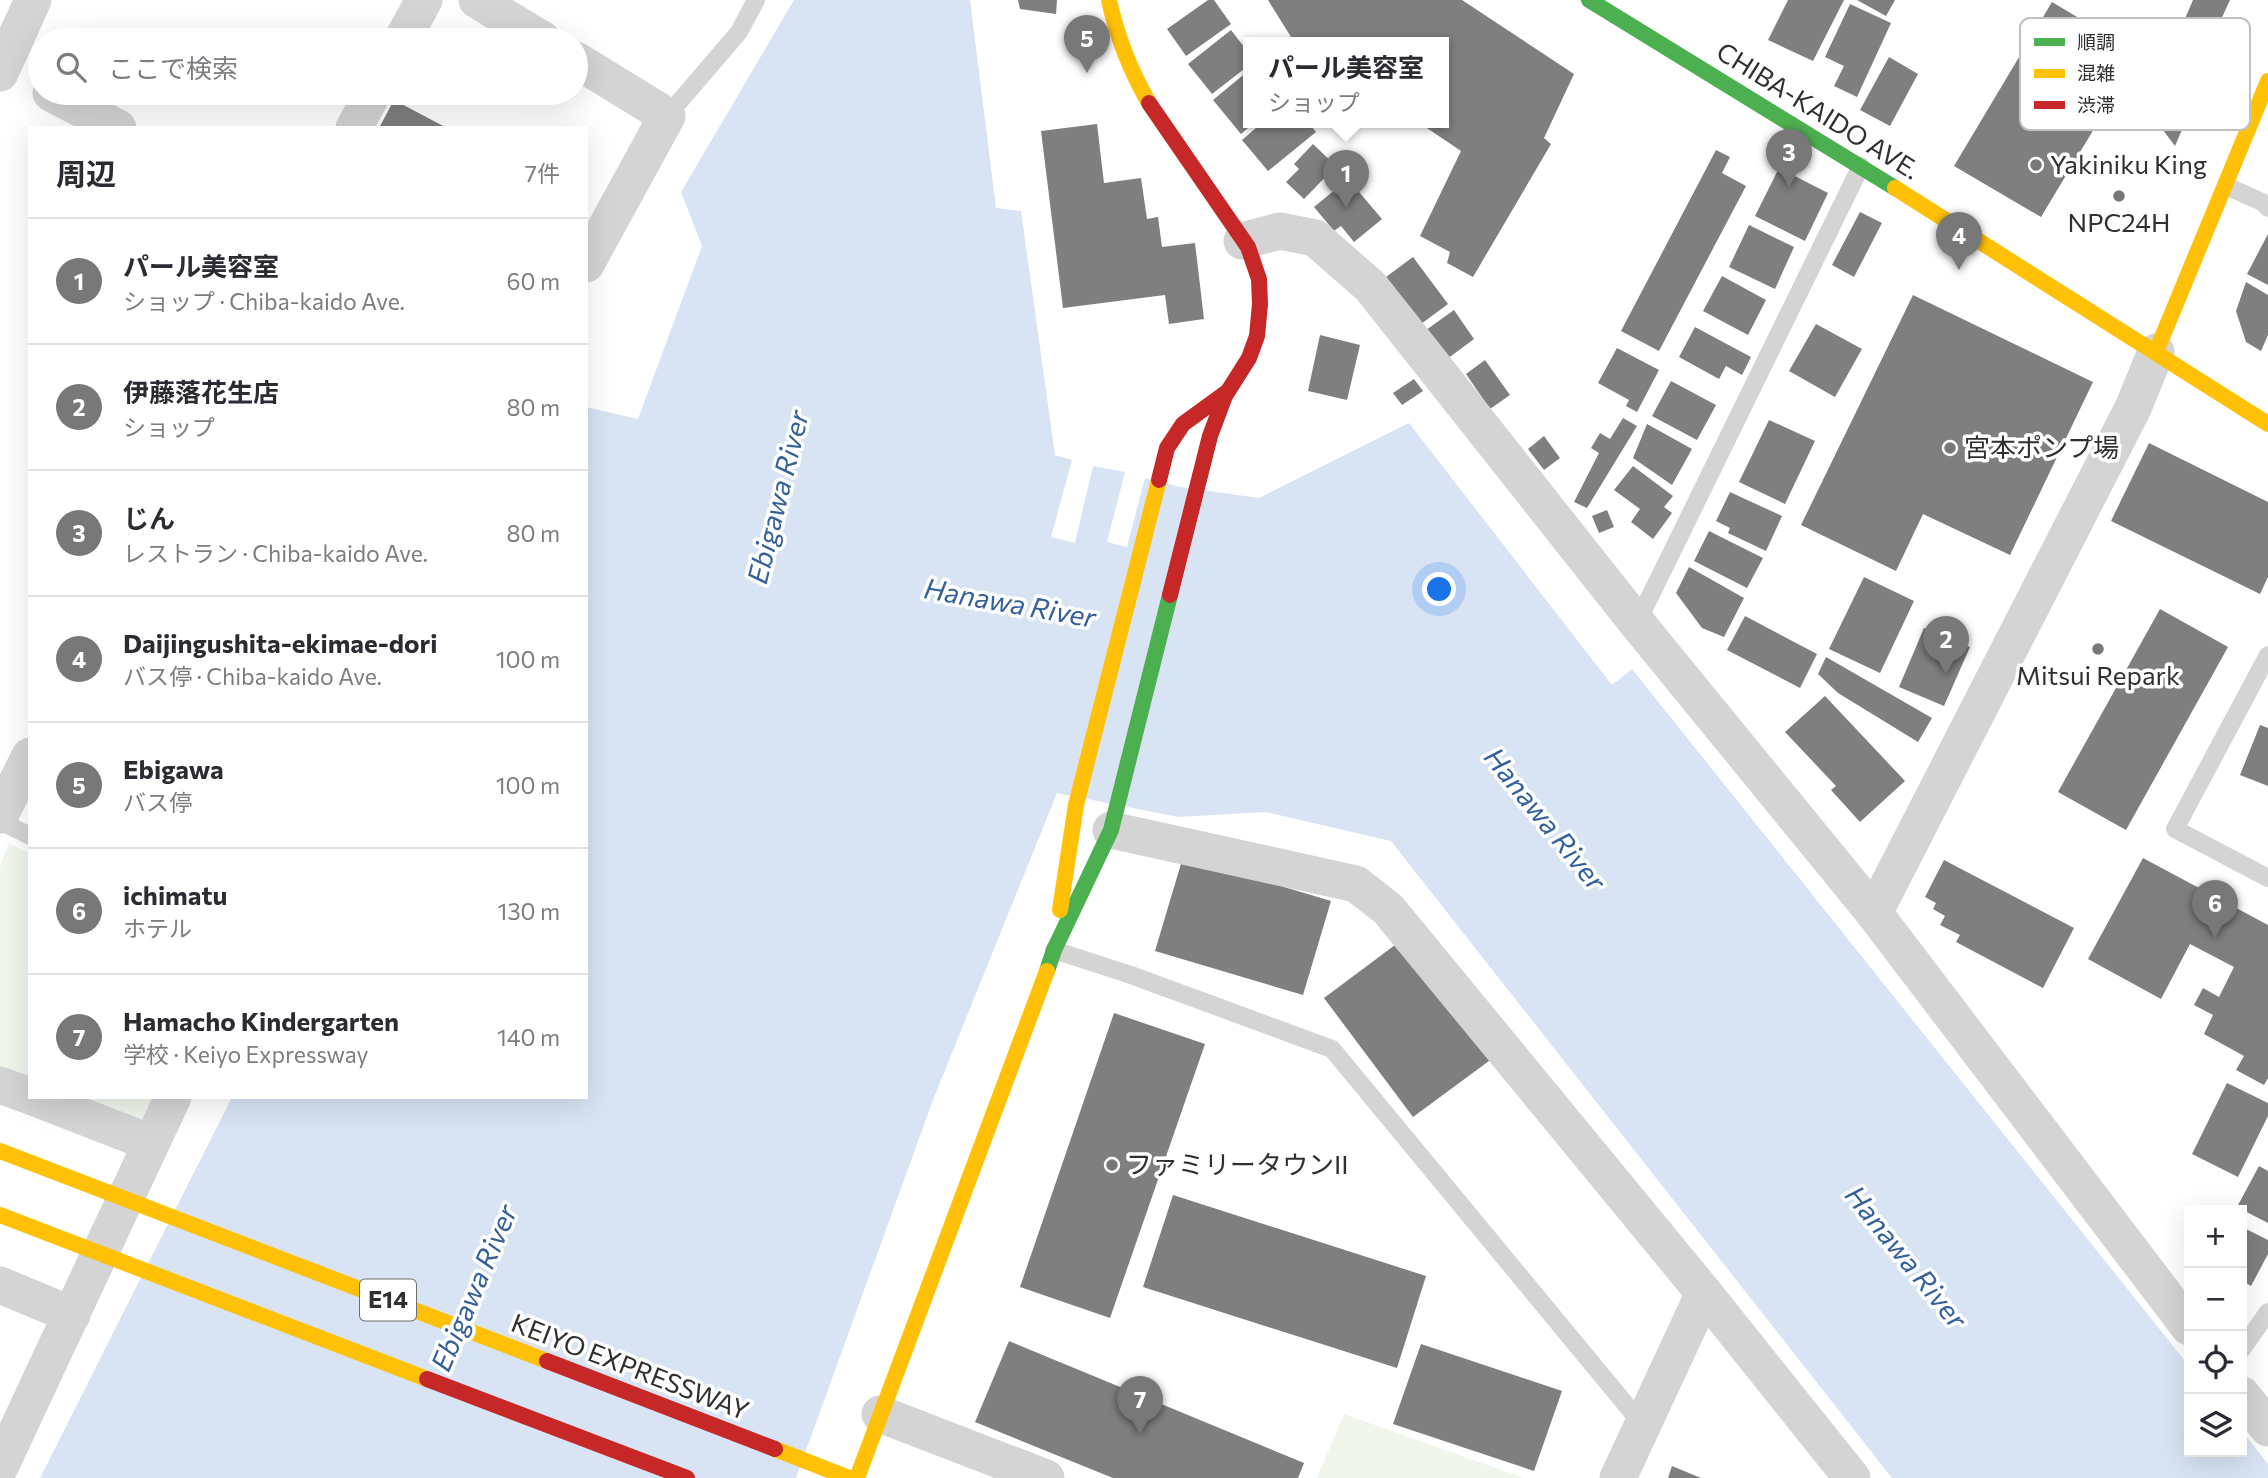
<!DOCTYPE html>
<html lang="ja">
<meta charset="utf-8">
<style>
:root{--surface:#fff;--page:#f7f7f7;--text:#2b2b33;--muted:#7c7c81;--line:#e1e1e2;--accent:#787878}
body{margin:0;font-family:Commissioner,"Noto Sans JP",sans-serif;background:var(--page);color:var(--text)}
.controls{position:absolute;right:21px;bottom:21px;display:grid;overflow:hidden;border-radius:0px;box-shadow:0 7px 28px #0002}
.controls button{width:63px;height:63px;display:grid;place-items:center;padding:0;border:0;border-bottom:2px solid var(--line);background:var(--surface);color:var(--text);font:35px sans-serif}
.you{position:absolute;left:1440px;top:590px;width:24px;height:24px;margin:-18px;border:5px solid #fff;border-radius:50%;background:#1a73e8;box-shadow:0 0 0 10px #1a73e833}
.badge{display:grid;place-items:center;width:46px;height:46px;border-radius:50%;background:var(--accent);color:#fff;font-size:23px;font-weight:700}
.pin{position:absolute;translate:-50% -58px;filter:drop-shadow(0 2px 4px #0008)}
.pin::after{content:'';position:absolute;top:37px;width:24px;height:21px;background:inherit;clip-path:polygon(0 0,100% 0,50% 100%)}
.popup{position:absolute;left:1243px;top:37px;width:206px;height:91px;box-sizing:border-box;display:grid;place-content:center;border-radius:0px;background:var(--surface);filter:drop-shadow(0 2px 5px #0005);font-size:23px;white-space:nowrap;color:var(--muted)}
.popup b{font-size:26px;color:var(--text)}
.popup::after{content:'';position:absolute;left:50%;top:100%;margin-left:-14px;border:14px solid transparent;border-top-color:var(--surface)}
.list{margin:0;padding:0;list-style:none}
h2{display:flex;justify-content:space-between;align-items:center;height:91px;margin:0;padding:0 28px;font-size:30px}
h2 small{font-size:23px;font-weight:400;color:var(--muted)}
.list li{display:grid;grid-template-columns:46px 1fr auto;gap:21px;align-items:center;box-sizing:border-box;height:126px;padding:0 28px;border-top:2px solid var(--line)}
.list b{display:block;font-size:26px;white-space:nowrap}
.list p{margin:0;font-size:23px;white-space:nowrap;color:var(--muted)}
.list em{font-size:23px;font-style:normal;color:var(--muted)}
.icon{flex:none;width:38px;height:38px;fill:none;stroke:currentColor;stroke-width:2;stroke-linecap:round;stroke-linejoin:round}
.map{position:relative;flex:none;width:2268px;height:1478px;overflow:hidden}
.search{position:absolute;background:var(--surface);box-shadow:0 7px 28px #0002;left:28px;top:28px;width:560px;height:77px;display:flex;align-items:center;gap:18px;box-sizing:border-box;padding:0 24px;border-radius:38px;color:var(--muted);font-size:26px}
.panel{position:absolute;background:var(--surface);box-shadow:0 7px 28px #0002;left:28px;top:126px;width:560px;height:973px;border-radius:0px}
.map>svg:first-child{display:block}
</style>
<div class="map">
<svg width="2268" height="1478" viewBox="0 0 2268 1478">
<rect width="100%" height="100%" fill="#fff"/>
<g fill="#f0f6ec">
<polygon points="9,843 30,854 30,1082 0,1070 0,866"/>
<polygon points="68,1097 153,1097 139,1125"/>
<polygon points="1344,1414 1524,1478 1317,1478"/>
</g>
<polygon fill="#d8e4f4" points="794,0 970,0 996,208 1021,211 1055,455 1072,460 1051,537 1075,543 1093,466 1125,472 1107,542 1127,547 1145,478 1180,487 1259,498 1409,423 1612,685 1632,669 2189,1366 2189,1452 2242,1452 2242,1431 2268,1464 2268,1478 1892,1478 1391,841 1266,812 1178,817 1057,793 933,1100 796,1478 40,1478 232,1097 586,1097 586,407 638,419 702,246 681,192"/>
<g fill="#7f7f7f">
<polygon points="1018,0 1057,0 1056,14 1020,9"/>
<polygon points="1208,0 1214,0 1231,24 1186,56 1167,29"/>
<polygon points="1268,0 1462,0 1574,74 1544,138 1551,144 1473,277 1447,263 1450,252 1420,236 1461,151 1418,122 1444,122 1444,42 1297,42 1291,37"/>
<polygon points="1788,0 1844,0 1813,61 1768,40"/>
<polygon points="1857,0 1895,0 1886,16"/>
<polygon points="2193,0 2230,0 2214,35 2184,21"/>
<polygon points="2052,2 2139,54 2041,217 1954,166"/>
<polygon points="1850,4 1891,23 1857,97 1834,86 1844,66 1825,57"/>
<polygon points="1231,30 1248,52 1248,66 1212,94 1188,64"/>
<polygon points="2171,35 2215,53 2175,146 2141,101"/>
<polygon points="1889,57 1918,74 1890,126 1860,110"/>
<polygon points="1248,71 1248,122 1255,122 1241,134 1213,100"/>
<polygon points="394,100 447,128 379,128"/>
<polygon points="1263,122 1308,122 1316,132 1268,171 1242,140"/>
<polygon points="1097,124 1104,183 1141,178 1147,219 1158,217 1162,247 1195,243 1204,319 1169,324 1165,295 1063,308 1041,131"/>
<polygon points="1313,144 1336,166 1304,199 1286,182 1299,169 1294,164"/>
<polygon points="1716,150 1730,157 1722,173 1746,186 1659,351 1621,331"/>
<polygon points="1779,168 1828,193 1805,241 1755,216"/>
<polygon points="1348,179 1382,219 1354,242 1341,226 1334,231 1314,207"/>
<polygon points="1860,212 1882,223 1854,277 1832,265"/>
<polygon points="1749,225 1794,247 1775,289 1729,267"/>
<polygon points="2268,234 2268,285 2247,274"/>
<polygon points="1413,257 1448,304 1421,324 1386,277"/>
<polygon points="1722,276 1766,300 1748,335 1703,311"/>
<polygon points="2246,282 2268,295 2268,335 2261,351 2246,342 2236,311"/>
<polygon points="1913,295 2093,382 2010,555 1923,514 1896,571 1801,525"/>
<polygon points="1454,310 1474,339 1447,359 1426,330"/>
<polygon points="1816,324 1862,349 1835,397 1789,371"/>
<polygon points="1695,327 1751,357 1742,375 1726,366 1719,379 1679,357"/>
<polygon points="1320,335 1360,345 1347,400 1308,391"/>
<polygon points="1617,348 1659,370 1637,412 1626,406 1629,400 1598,383"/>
<polygon points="1485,360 1510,395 1490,409 1466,374"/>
<polygon points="1414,379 1423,391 1402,405 1393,393"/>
<polygon points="1671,381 1716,405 1697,440 1652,416"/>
<polygon points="1623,418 1637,426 1587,508 1574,502 1599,453 1591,448 1600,433 1610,439"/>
<polygon points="1769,420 1815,441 1785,504 1739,482"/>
<polygon points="1647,424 1692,449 1672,485 1633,458"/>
<polygon points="1544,436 1560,458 1544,470 1528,449"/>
<polygon points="2149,443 2268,502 2268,577 2260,594 2111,521"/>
<polygon points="1633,466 1673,496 1664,507 1672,513 1653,539 1631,522 1640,509 1614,490"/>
<polygon points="1730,492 1782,516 1766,551 1728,533 1730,528 1716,521"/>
<polygon points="1607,510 1614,527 1599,533 1592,516"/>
<polygon points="1709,531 1763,558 1747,588 1694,561"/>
<polygon points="1689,567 1744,598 1724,637 1702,628 1676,593"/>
<polygon points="1864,577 1914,601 1880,673 1829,649"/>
<polygon points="2160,609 2228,647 2126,830 2058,792"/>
<polygon points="1745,616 1817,654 1800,688 1727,650"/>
<polygon points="1924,628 1970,647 1944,706 1899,687"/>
<polygon points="1826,657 1932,718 1918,742 1838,693 1818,674"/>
<polygon points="1825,696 1905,781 1860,822 1831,790 1836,786 1785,732"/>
<polygon points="2260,725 2268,728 2268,786 2240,775"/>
<polygon points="1183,857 1331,901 1303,995 1155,951"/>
<polygon points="2143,858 2268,925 2268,1078 2264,1085 2236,1070 2244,1056 2204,1034 2213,1015 2194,1005 2203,988 2219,997 2234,967 2190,944 2161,999 2088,959"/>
<polygon points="1944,860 2074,928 2043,988 1956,942 1960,935 1940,925 1945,916 1933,909 1936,903 1925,897"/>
<polygon points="1403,939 1493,1058 1413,1117 1324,998"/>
<polygon points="1114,1013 1205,1044 1110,1318 1020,1287"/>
<polygon points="2227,1083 2268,1103 2268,1116 2238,1177 2192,1154"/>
<polygon points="2259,1166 2268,1171 2268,1223 2237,1207"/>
<polygon points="1173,1195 1426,1276 1397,1368 1143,1287"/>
<polygon points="2242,1227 2268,1240 2268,1254 2251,1286 2242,1281"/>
<polygon points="1009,1341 1304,1463 1298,1478 1113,1478 975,1422"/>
<polygon points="1421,1344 1562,1391 1534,1471 1393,1424"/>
<polygon points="1672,1466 1701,1478 1668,1478"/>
</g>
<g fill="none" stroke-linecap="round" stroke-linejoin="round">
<g stroke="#d4d4d4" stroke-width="18">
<polyline points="667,116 739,32 756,0"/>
<polyline points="2226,186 2262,202 2268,208"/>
<polyline points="1637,623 1861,166"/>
<polyline points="2268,655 2175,829 2268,878"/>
<polyline points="0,821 30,836"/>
<polyline points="1054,950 1131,975 1332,1049 1642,1424"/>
<polyline points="2242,1349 2268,1312"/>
</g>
<g stroke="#d4d4d4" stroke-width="37">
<polyline points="477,0 543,40"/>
<polyline points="402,40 424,0"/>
<polyline points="576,60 667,116 586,264"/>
<polyline points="0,73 33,0"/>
<polyline points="51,93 118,128"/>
<polyline points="354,128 373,93"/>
<polyline points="1242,241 1280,231 1315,238 1370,286 1637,623 1874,913 2189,1327"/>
<polyline points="0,815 30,756"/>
<polyline points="1111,830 1356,884 1388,909 1704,1293 1852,1478"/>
<polyline points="1874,913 2133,408 2156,352"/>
<polyline points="0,1085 30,1096"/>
<polyline points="33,1097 151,1143"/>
<polyline points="0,1285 72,1315"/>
<polyline points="2242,1395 2268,1428"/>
<polyline points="880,1414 1046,1478"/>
<polyline points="0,1467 173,1097"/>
<polyline points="1618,1478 1704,1293"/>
</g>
<g stroke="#4caf50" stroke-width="16">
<polyline points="1589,0 1895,188"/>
<polyline points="1047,971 1054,950 1111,830 1170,595"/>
</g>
<g stroke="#ffc107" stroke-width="16">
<path d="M1109,0C1117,37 1130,70 1149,103"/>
<polyline points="1895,188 2268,424"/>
<polyline points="2156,352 2268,81"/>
<polyline points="1060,910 1076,805 1159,480"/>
<polyline points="775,1449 849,1478"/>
<polyline points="857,1478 1047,971"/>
</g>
<g stroke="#c62828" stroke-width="16">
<polyline points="1149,103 1248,247 1259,279 1260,304 1257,336 1249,358 1225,396 1210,436 1170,595"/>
<polyline points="1159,480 1167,448 1183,424 1227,392"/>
</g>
<g stroke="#ffc107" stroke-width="16">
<polyline points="0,1151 547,1361"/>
<polyline points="0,1215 427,1379"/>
</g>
<g stroke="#c62828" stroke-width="16">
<polyline points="547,1361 775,1449"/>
<polyline points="427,1379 687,1478"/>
</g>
</g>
<g fill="#787878" stroke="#fff" stroke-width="2.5">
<circle cx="2036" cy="165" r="7"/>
<circle cx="2119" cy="196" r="7"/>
<circle cx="1950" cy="448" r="7"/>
<circle cx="2098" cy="649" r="7"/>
<circle cx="1112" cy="1165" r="7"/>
</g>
<g text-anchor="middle" stroke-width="7" stroke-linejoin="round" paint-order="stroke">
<rect fill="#fff" stroke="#6e6e6e" stroke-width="2" x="360" y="1279.5" width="56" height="41" rx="5"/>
<g font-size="24" font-weight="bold" fill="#303030">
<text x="388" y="1308">E14</text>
</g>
<g font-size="26" fill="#303030" stroke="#fff">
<text transform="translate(1818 111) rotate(32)" y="9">CHIBA-KAIDO AVE.</text>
<text transform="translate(630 1367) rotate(21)" y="9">KEIYO EXPRESSWAY</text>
</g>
<g font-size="26" fill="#303030" stroke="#fff" text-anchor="start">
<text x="2050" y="174">Yakiniku King</text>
<text x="2119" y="232" text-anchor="middle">NPC24H</text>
<text x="1964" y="457">宮本ポンプ場</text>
<text x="2098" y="685" text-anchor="middle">Mitsui Repark</text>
<text x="1126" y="1174">ファミリータウンII</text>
</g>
<g font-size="28" font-style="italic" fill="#35609c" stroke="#fff">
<text transform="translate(778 497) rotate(-76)" y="10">Ebigawa River</text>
<text transform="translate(1010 603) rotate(10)" y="10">Hanawa River</text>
<text transform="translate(1545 819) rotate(51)" y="10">Hanawa River</text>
<text transform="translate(1906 1257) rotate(51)" y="10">Hanawa River</text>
<text transform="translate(474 1288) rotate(-67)" y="10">Ebigawa River</text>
</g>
</g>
<rect x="2020" y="18" width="230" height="112" rx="10" fill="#fff" stroke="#c1c1c1" stroke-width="2"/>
<rect x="2034" y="38" width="31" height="8" fill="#4caf50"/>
<rect x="2034" y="69" width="31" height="9" fill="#ffc107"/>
<rect x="2034" y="101" width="31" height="8" fill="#c62828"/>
<g font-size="19" fill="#303030">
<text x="2077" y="49">順調</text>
<text x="2077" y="80">混雑</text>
<text x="2077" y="112">渋滞</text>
</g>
</svg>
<div class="controls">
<button>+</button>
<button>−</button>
<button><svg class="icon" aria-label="locate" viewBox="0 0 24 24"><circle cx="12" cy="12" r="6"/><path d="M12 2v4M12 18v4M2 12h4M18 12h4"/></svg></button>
<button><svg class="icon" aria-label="layers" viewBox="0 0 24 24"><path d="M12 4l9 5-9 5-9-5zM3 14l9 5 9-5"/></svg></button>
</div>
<div class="you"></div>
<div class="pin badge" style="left:1346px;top:208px">1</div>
<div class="popup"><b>パール美容室</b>ショップ</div>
<div class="pin badge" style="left:1946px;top:674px">2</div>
<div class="pin badge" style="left:1789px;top:187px">3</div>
<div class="pin badge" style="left:1959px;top:270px">4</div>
<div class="pin badge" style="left:1087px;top:73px">5</div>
<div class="pin badge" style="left:2215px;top:938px">6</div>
<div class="pin badge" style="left:1140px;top:1434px">7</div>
<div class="search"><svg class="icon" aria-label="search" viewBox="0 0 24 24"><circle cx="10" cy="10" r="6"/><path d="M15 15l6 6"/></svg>ここで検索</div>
<section class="panel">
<h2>周辺<small>7件</small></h2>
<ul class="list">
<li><span class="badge">1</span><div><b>パール美容室</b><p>ショップ · Chiba-kaido Ave.</p></div><em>60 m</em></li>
<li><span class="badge">2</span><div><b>伊藤落花生店</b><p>ショップ</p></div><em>80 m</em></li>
<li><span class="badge">3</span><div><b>じん</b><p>レストラン · Chiba-kaido Ave.</p></div><em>80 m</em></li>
<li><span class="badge">4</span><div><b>Daijingushita-ekimae-dori</b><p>バス停 · Chiba-kaido Ave.</p></div><em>100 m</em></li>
<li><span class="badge">5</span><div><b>Ebigawa</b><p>バス停</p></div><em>100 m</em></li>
<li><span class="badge">6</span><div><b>ichimatu</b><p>ホテル</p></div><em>130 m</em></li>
<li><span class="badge">7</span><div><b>Hamacho Kindergarten</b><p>学校 · Keiyo Expressway</p></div><em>140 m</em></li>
</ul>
</section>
</div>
